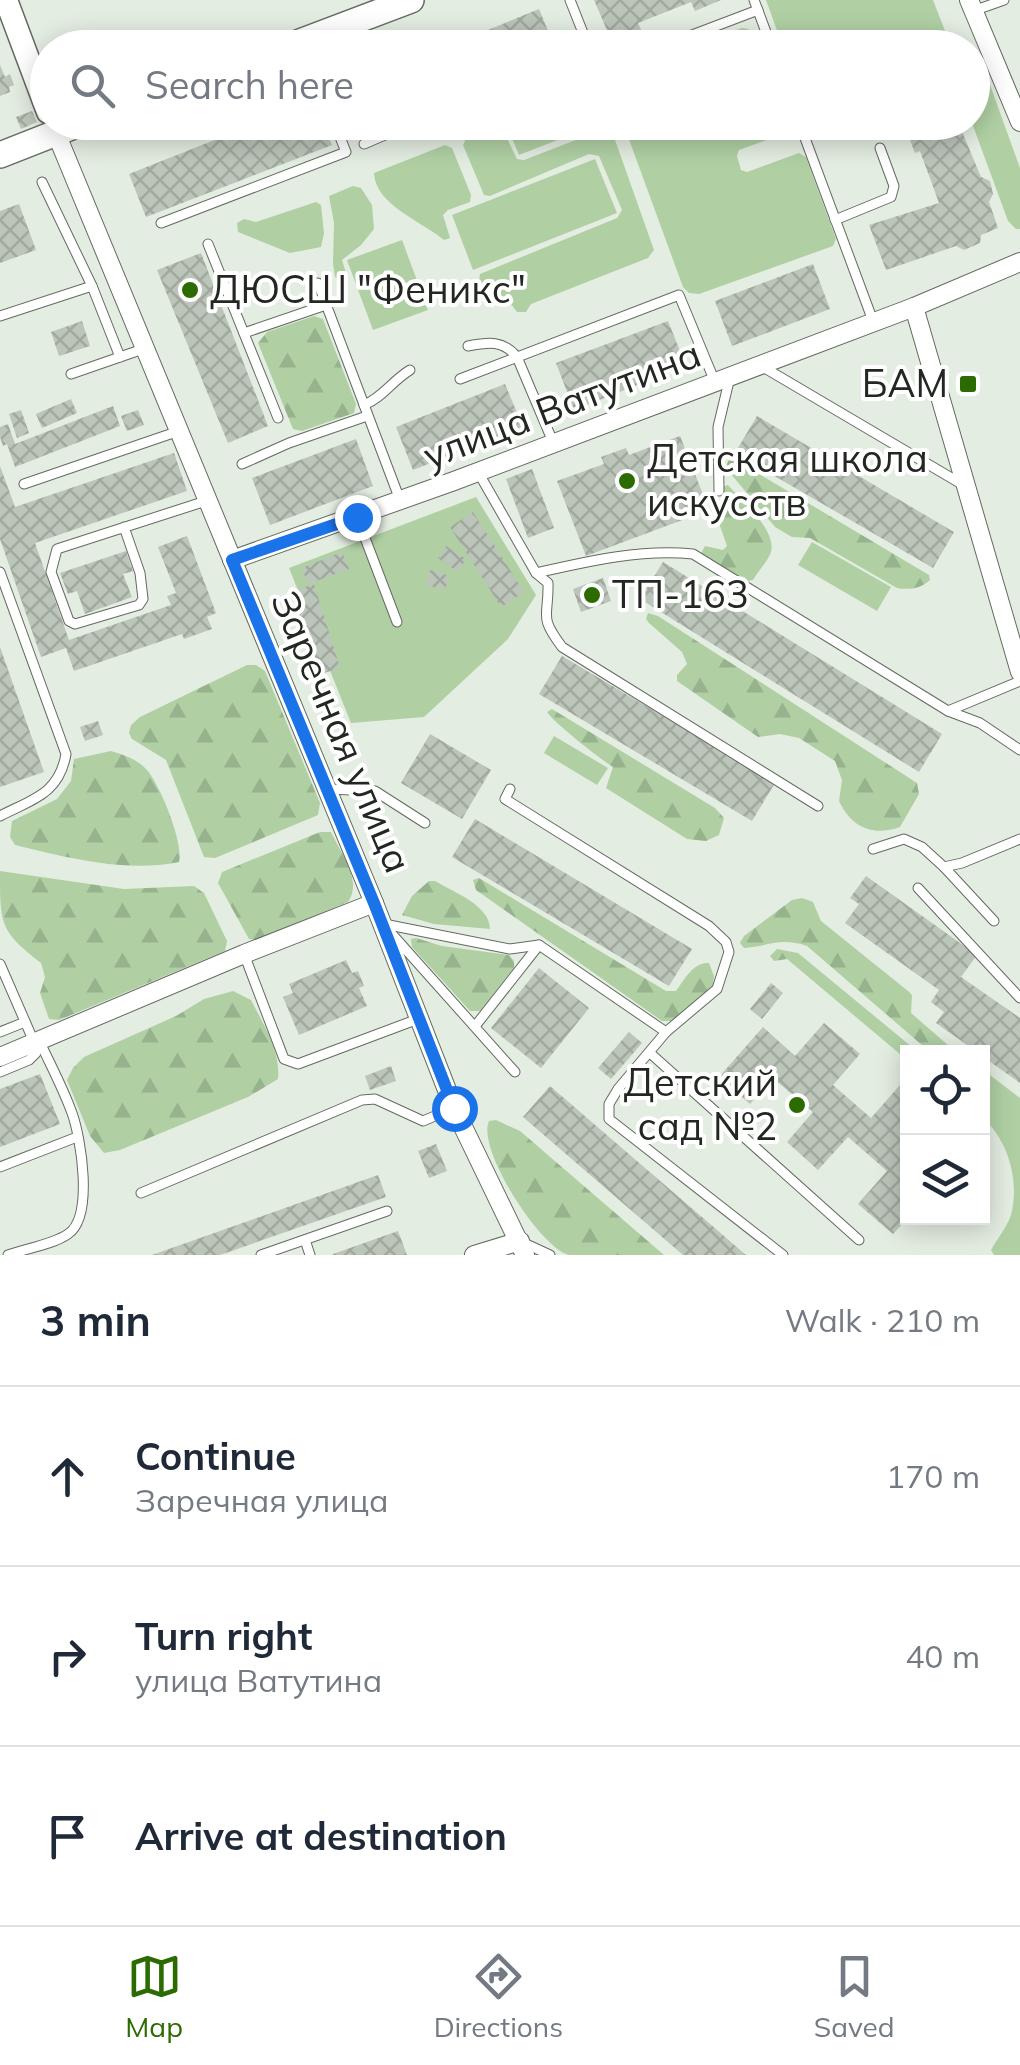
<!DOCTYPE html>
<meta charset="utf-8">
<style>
:root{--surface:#fff;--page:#f2f2f3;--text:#1f2937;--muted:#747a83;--line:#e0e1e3;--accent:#2c6b00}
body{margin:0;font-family:Mulish,sans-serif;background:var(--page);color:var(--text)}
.controls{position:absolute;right:30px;bottom:30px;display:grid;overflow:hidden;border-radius:0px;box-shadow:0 5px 25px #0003}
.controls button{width:90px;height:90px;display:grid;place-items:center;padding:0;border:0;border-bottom:2px solid var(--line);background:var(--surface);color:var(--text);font:50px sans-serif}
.stop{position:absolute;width:30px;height:30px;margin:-22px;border:8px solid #1a73e8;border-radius:50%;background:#fff}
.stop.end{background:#1a73e8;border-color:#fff;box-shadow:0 2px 10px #0008}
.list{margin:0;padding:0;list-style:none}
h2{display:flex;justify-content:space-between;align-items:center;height:130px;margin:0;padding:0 40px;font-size:42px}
h2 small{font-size:32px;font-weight:400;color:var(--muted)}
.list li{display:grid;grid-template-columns:65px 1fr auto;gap:30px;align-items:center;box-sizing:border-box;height:180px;padding:0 40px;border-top:2px solid var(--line)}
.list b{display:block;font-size:38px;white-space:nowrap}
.list p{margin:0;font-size:32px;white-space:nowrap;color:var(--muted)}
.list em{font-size:32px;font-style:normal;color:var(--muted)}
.icon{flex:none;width:55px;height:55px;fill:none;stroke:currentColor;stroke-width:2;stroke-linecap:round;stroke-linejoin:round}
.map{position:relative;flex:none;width:1020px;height:1255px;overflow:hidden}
.search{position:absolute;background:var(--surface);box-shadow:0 5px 25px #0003;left:30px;right:30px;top:30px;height:110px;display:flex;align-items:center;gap:25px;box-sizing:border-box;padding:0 35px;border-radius:55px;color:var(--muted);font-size:38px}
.sheet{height:670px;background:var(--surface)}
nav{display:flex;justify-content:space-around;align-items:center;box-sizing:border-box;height:140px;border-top:2px solid var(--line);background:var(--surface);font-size:28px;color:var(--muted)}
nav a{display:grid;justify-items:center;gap:5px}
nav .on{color:var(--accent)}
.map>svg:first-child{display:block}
</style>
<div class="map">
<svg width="1020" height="1255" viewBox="0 0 1020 1255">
<defs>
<pattern id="forest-firs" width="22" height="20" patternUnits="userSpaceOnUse" patternTransform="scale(2.5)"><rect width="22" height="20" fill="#b0d0a4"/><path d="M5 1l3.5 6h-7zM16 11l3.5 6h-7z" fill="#97b38d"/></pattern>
<pattern id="building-cross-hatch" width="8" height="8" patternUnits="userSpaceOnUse" patternTransform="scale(2.5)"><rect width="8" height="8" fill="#bcc5b9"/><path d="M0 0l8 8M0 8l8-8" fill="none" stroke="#a1a99f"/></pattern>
</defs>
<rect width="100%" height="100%" fill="#e4ede1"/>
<g fill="#b0d0a4">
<polygon points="766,0 933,0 945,31 939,47 783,47"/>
<path d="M742,28C756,30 760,35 765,47H688Z"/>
<polygon points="973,54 980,57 1020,168 1020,229 1016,229 1008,221 972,123"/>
<polygon points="575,123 578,132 519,155 509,131 531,123"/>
<polygon points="582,123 609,123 654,250 648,258 531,304 526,312 517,312 508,300 497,300 479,280 480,274 617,218 622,210 599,156 589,154 490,196 484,195 463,145 466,139 501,126 517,159 524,160 581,138 585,130"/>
<polygon points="623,123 794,123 792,131 739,150 737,156 741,170 747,172 799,153 806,157 836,239 833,246 699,294 689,293 683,287"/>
<path d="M445,145L452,148L471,195L470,202L448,210L443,215L450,238L444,240C423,222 375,205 374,173Z"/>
<polygon points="595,159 617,213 473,270 452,215"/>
<polygon points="353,186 361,188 372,205 374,229 361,245 342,260 346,273 341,280 335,277 333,264 334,223 329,196"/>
<polygon points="316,202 321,205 324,233 321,247 290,253 238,232 237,223 244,219 256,222"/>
<polygon points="402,240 428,310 373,330 347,260"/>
<polygon points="476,497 536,595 508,639 424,717 351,723 289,568"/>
<polygon points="812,542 891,587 877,611 798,565"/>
<polygon points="554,736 608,768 597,785 544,753"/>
<path d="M982,1069L1020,1098V1255H994L991,1250C997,1239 1007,1227 1011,1215C1020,1181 1008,1140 983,1118Z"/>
</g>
<g fill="url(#forest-firs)">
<polygon points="314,316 323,319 356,404 354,413 302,431 293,429 258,343 267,332"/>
<path d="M734,459L929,575L930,580C920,589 909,590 897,588L810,538L792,537L775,527L726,468L728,461Z"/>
<path d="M728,485C741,500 777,530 771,552C768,561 758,571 753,580L748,581L700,555L705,546L723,550L727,546L720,526L722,487Z"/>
<path d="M648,613L658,616L917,783L919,794L900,827C873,837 851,827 839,801L842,780L835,761L799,738L780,734L758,737L677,681V675L687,664L682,652L649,623L646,619Z"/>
<polygon points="247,665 256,665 265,671 320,803 318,815 215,858 204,857 166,760 132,739 129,733 131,725 140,717"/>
<path d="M552,709L715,808L724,818L719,835L706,841L687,839L606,788L613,767C600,759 553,722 547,712Z"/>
<path d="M111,751C124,755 137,759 147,770C160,785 184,843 179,862C125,873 69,858 15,845L10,837L12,821L57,799L71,781L74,759Z"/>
<path d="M320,832H331C341,854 363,880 348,902L258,940L249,939L218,883L222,872Z"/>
<path d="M0,871L124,889L194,886L204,893L227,941L225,951L59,1020L49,1019L40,993L45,977L41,963C0,931 0,925 0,871Z"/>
<path d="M479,878L666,991H676C685,979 693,962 709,963L714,976L713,987L671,1021H662L476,890L473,880Z"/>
<path d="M429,881H435C453,892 490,905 490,929L434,924L402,915L412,896Z"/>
<path d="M802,898L813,902L821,921L908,991L912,995L911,1013L956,1052H930L807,946C780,937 770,946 744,948L740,943L744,936L792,900Z"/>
<polygon points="416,938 442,946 509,955 514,961 514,968 480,1011 470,1011 412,947 411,939"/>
<polygon points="777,949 798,953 918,1052 908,1052 907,1060 787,959 774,961 770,956"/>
<path d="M233,991L251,1000C263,1024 281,1051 278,1079L248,1097L120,1150L104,1153L90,1136L67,1080L73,1068L84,1057L176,1016L204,999Z"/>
<path d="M496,1120L520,1131L664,1255C638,1255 592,1255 569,1255C540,1248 476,1148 489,1121Z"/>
</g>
<g fill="url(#building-cross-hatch)">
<polygon points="594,0 721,0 695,11 691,2 638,23 642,32 613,44"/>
<polygon points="539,9 555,48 447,48 447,47"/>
<polygon points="0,65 5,77 10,74 14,85 9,87 10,92 0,96"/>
<polygon points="32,111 37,122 21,129 16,117"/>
<polygon points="260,122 323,122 332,145 146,217 129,174"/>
<polygon points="903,122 958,122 981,177 990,181 993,194 989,202 998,228 981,235 980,243 964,250 956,246 886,270 869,225 939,203 920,151 915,153"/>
<polygon points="19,204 36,250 0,263 0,211"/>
<polygon points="201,253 268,426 228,443 157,270"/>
<polygon points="813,264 830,309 732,346 715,301"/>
<polygon points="82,321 90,346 59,356 51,332"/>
<polygon points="668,321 686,366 574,410 556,363"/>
<polygon points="505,384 523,427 413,470 396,427"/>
<polygon points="71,399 77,413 42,428 36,414"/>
<polygon points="113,406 120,426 15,467 7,444 3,446 0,437 0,427 8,424 15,444"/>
<polygon points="21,410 29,433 17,438 9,414"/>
<polygon points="138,410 144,425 127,431 121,416"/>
<polygon points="757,416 954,532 933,568 735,453"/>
<polygon points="680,436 709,510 586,556 557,481 604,464 601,457 626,448 629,455"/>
<polygon points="356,439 373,486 270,525 252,478"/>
<polygon points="174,453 187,491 35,543 69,640 171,605 167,596 176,593 158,547 187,536 216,613 207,617 212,629 184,639 182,634 74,671 66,648 41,657 0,539 0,466 15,507"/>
<polygon points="532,469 554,528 528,538 506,479"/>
<polygon points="473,512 524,592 501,607 450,527"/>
<polygon points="446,546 466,559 458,572 438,558"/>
<polygon points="126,551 133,571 123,574 132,597 85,614 77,591 68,594 60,573"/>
<polygon points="342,552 349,569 308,584 302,568"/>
<polygon points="663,562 942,734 919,772 640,599"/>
<polygon points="430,570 449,576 445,590 426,585"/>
<polygon points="603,578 611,601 581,612 573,589"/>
<polygon points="314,584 340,668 321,674 291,592"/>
<polygon points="0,647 44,772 0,787"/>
<polygon points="562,656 775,783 752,821 539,694"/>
<polygon points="98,721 103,735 85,741 80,727"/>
<polygon points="430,734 491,770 462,819 401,783"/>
<polygon points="475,819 692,949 669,986 452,857"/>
<polygon points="866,876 977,955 961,977 1020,1018 1020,1083 982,1056 982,1052 977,1052 936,1023 944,1012 931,1002 939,990 845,923 859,904 850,898"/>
<polygon points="346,960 352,973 358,971 364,986 359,988 367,1006 299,1035 283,997 293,993 289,984"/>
<polygon points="539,968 589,1008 541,1068 491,1028"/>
<polygon points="771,983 783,993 762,1019 750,1009"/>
<polygon points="824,1023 860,1054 833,1085 871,1118 900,1085 908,1091 908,1218 893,1234 858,1204 887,1171 848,1137 818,1170 787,1142 813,1112 773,1078 750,1104 719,1077 763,1027 795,1056"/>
<polygon points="629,1032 642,1043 611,1079 598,1068"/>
<polygon points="391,1066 396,1081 370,1090 365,1076"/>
<polygon points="40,1074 60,1124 0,1147 0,1089"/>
<polygon points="550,1086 746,1255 683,1255 523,1117"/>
<polygon points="436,1144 447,1171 429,1178 418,1151"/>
<polygon points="378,1175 386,1197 220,1255 152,1255"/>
<polygon points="398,1231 407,1255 333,1255 333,1254"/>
</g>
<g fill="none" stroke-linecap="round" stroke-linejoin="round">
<g stroke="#636b60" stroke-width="11">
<g id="service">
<polyline points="570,0 589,48"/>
<polyline points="754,0 772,48"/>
<polyline points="973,11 1004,0"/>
<polyline points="658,48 758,10"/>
<polyline points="799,122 873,321"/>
<polyline points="364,144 415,122"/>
<polyline points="42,182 92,286"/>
<polyline points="835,220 891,197 894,186 880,148"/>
<polyline points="161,223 346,152 334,122"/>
<polyline points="208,244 278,418"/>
<polyline points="318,283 400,500"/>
<polyline points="0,316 92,286 120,357"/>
<polyline points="244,333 326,305"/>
<path d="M468,346C489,342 503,340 517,357L553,442"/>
<polyline points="763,367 965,486"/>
<polyline points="71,374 143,349"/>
<polyline points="460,379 679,295 715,382"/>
<path d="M364,405C383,397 392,381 410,370"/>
<polyline points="242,464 289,443 367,416"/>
<path d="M478,472L536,573L548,583C549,618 538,615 562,647L818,806"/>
<polyline points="24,484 179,431"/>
<polyline points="719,491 718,427 730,377"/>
<polyline points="357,517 397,622"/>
<polyline points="124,527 140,573 143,599 139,605 75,624 69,621 51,572 57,549 209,500"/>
<path d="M0,572L66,754C59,794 33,799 0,816"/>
<path d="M536,573C589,561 639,549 693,554L948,711L1020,681"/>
<polyline points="948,711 980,723 1020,750"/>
<polyline points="328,789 375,791 425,823"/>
<polyline points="510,789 505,799 709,926 726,942 729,952 717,989 666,1032 618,1089 609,1104 609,1119 783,1255"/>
<polyline points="873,849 904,839 922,847 944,867 994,921"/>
<polyline points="944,867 962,863 1020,839"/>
<polyline points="918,888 1020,998"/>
<polyline points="384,924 510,949 539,945 666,1032"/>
<polyline points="391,933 515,1072"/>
<polyline points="244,954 284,1059 298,1064 418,1019"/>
<polyline points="0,964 34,1042 36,1053 29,1060 0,1072"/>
<polyline points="476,1025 539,945"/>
<polyline points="0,1032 25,1022"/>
<polyline points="650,1053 859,1240"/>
<polyline points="0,1167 77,1137"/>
<polyline points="141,1193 362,1100 375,1099 423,1121 454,1108"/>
<polyline points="305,1240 310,1255"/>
<polyline points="522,1242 550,1255"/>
<path d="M8,1255C27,1248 52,1245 68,1234C94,1217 81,1138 72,1113C63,1088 50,1064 39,1040"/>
<polyline points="261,1255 387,1211"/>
</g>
</g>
<g stroke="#636b60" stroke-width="20">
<g id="minor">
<polyline points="969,0 1020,122"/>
<polyline points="56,133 374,903 454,1108 525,1255"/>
<polyline points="914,307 1020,672"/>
<polyline points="232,560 454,481 914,307 1020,262"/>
<polyline points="0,1057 244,954 374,903"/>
<polyline points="474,1255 520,1241"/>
</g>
</g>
<g stroke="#636b60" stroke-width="25">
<polyline id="tertiary" points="6,0 48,112"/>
</g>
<g stroke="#636b60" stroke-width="28">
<g id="secondary">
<polyline points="284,48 411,0"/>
<polyline points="0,155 84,122"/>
</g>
</g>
<use href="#service" stroke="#fff" stroke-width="9"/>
<use href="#minor" stroke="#fff" stroke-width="18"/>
<use href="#tertiary" stroke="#fff" stroke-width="22"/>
<use href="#secondary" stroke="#fff" stroke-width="25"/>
</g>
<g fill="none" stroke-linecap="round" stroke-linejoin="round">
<polyline stroke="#1a73e8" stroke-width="12" points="357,517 232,560 374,903 454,1108"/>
</g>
<g fill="#2c6b00" stroke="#fff" stroke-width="4">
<circle cx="190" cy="290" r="10"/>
<rect x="958" y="374" width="20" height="20" rx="5"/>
<circle cx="627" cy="481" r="10"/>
<circle cx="592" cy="595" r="10"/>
<circle cx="797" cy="1105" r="10"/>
</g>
<g text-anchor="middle" stroke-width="8" stroke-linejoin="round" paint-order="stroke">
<g font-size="38" fill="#232722" stroke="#fff" text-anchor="start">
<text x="210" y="303">ДЮСШ "Феникс"</text>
<text x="948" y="397" text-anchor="end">БАМ</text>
<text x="647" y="472">Детская школа<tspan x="647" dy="44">искусств</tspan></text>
<text x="612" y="608">ТП-163</text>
<text x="777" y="1096" text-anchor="end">Детский<tspan x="777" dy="44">сад №2</tspan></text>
</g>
<g font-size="38" fill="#232722" stroke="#fff">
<text transform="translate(562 405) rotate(-21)" y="13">улица Ватутина</text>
<text transform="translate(341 732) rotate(67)" y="13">Заречная улица</text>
</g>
</g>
</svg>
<div class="controls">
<button><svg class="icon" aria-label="locate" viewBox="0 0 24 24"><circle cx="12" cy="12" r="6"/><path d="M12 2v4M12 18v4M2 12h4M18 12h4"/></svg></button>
<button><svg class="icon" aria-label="layers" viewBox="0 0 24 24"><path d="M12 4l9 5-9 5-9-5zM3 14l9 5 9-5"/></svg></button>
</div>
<div class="stop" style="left:454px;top:1108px"></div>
<div class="stop end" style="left:357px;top:517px"></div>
<div class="search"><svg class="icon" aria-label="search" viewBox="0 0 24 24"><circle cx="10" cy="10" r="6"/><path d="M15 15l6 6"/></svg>Search here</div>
</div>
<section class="sheet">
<h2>3 min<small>Walk · 210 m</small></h2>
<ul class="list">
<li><svg class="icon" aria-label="ahead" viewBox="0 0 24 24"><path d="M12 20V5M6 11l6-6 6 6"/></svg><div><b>Continue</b><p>Заречная улица</p></div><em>170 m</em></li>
<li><svg class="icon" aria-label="right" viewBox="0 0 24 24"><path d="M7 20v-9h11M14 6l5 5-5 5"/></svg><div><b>Turn right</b><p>улица Ватутина</p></div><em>40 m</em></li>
<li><svg class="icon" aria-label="arrive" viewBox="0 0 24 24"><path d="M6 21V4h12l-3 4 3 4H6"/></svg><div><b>Arrive at destination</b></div></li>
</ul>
</section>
<nav>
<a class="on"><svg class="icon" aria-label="map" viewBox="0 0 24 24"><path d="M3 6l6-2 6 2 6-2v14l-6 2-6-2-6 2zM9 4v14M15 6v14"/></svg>Map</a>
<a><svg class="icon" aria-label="directions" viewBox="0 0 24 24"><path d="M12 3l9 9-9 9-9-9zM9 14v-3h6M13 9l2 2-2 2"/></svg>Directions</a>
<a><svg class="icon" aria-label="saved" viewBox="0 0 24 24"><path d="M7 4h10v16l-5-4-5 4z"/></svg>Saved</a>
</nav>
